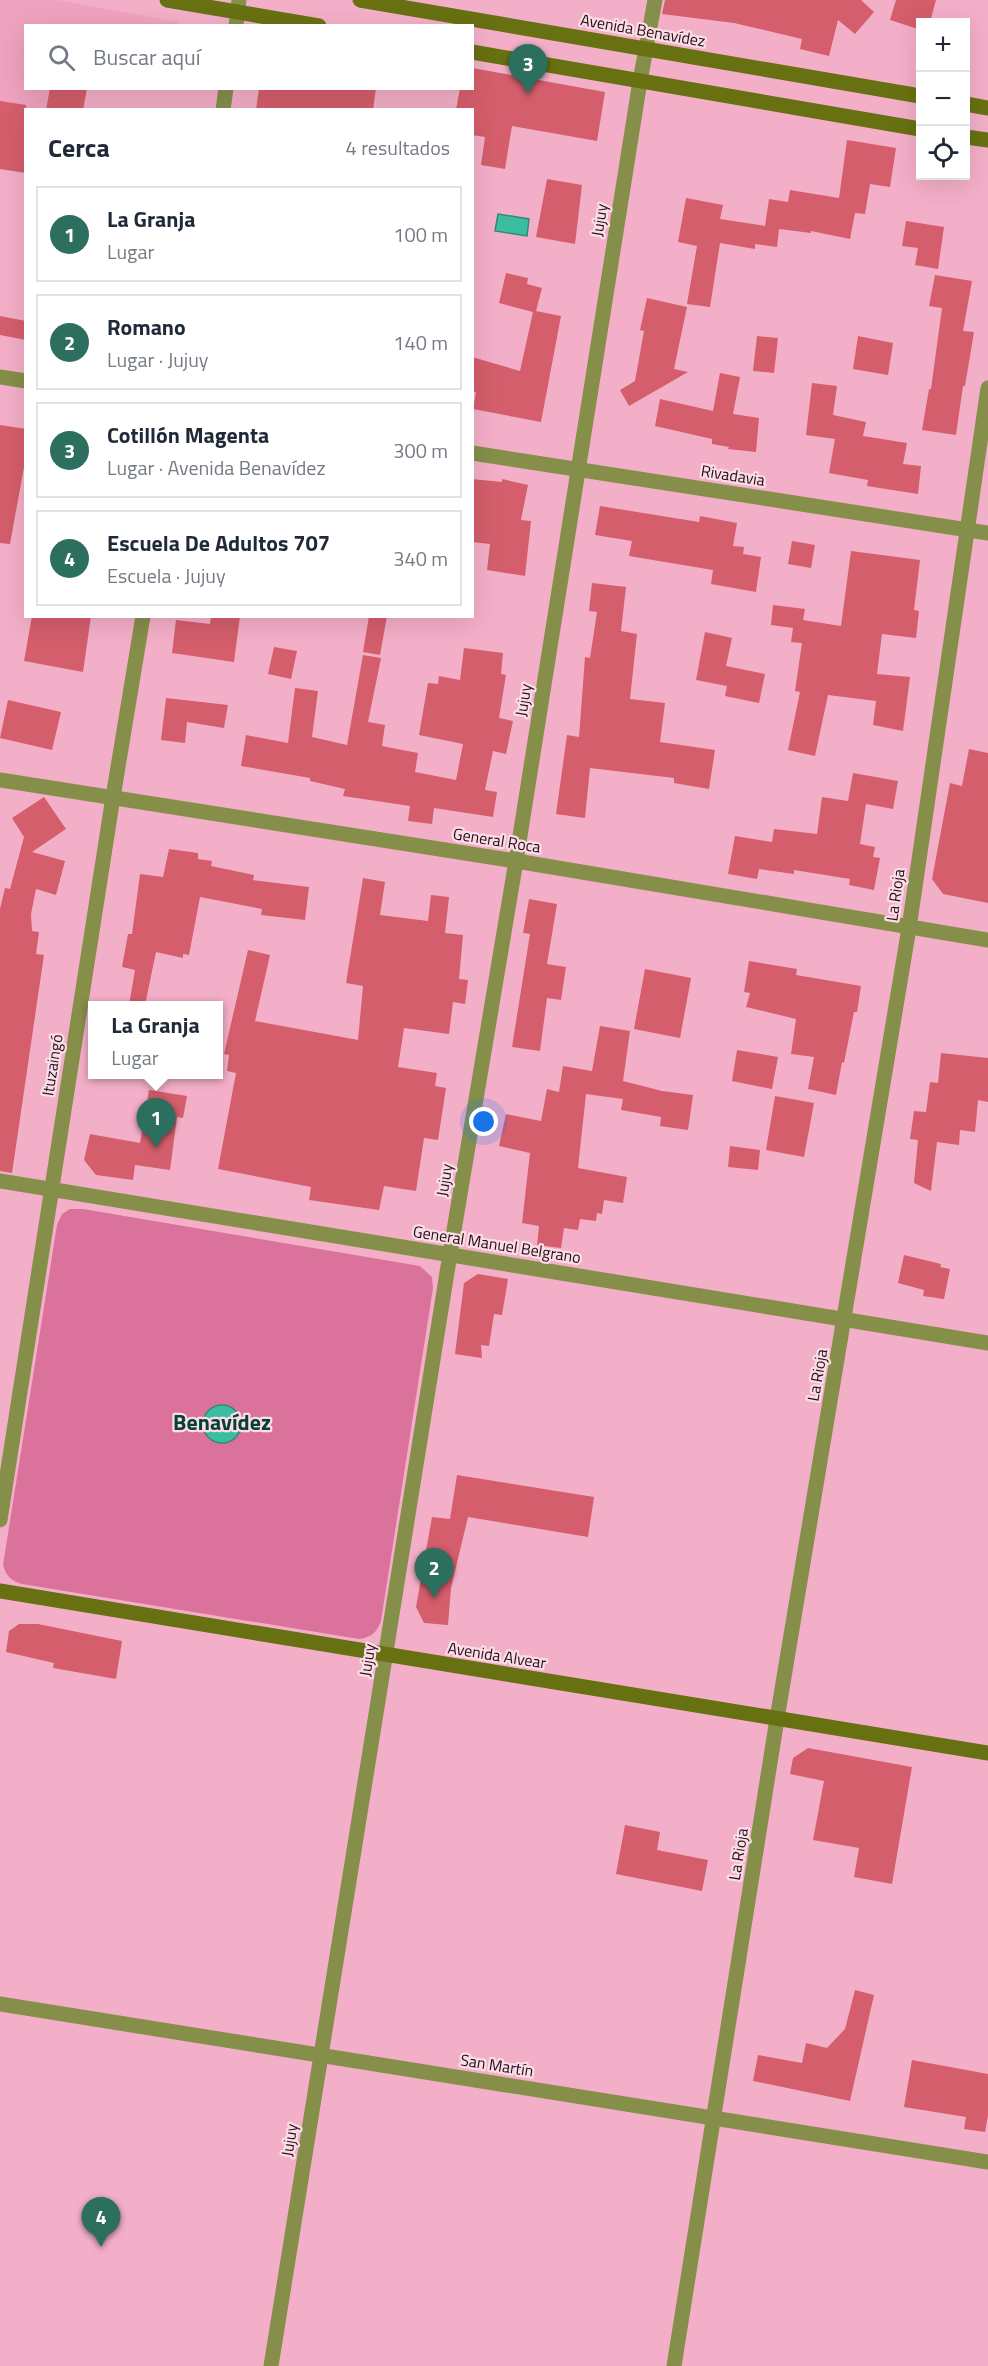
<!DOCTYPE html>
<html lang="es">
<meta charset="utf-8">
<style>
:root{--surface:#fff;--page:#f6f6f7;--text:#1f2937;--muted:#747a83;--line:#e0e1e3;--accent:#2c6f5f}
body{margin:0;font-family:"Titillium Web",sans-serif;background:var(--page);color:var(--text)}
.controls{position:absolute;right:18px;top:18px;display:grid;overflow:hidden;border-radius:0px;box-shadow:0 6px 24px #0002}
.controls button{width:54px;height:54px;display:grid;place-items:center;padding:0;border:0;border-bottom:2px solid var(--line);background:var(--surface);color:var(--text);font:30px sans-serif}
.you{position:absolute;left:484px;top:1122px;width:21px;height:21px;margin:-15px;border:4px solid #fff;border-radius:50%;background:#1a73e8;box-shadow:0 0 0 9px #1a73e833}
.badge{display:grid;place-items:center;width:39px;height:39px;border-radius:50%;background:var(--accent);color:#fff;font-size:20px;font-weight:700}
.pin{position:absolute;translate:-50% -50px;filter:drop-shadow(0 2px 3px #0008)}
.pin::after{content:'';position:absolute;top:32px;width:21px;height:18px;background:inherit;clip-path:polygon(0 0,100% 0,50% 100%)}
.popup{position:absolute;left:88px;top:1001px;width:135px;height:78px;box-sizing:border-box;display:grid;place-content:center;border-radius:0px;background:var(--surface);filter:drop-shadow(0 2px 4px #0005);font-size:20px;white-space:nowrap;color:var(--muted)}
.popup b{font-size:22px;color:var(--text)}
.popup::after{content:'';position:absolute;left:50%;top:100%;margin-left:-12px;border:12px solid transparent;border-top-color:var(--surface)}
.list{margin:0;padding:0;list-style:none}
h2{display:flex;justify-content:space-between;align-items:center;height:78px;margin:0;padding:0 24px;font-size:26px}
h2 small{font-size:20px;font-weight:400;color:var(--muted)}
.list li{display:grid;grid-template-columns:39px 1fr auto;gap:18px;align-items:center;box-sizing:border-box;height:96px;margin:0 12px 12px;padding:0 12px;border:2px solid var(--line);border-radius:0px}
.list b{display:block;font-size:22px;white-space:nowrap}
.list p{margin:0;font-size:20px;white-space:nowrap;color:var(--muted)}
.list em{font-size:20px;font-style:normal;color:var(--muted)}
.icon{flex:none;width:33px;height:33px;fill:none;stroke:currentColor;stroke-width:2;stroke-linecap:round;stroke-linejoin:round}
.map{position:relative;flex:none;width:988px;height:2366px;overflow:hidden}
.search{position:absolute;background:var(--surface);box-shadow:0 6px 24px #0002;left:24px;top:24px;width:450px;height:66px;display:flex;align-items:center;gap:15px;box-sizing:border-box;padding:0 21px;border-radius:0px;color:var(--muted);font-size:22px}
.panel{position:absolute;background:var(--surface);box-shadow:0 6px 24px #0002;left:24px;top:108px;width:450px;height:510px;border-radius:0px}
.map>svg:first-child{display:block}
</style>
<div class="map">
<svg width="988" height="2366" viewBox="0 0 988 2366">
<rect width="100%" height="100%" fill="#f4afc8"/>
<polygon fill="#efa2be" points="0,0 57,0 178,22 178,26 26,26 26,88 87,89 83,109 26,110 25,173 0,169"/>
<path fill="#da729c" d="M70,1209H83L420,1266L432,1277L433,1288L381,1621C376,1633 372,1637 359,1639L22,1584C11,1581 6,1576 3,1565L57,1225L62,1214Z"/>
<g fill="#3bbda2" stroke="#358878" stroke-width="1.5">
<polygon points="498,214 529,219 527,236 495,231"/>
<circle cx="222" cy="1424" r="19"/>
</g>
<g fill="#d45e6b">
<polygon points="665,0 861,0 874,12 855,34 838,20 829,56 800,49 802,39 734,23 662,14"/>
<polygon points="896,0 936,0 930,22 921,22 921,30 890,20"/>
<polygon points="472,68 605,92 597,141 512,126 505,169 481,165 485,137 472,135 472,110 456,110 460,88 472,88"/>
<polygon points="50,88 87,88 83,110 46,110"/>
<polygon points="259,88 376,88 373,110 256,110"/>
<polygon points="0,101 26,105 26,173 0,169"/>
<polygon points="847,140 896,148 890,187 870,184 865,214 855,213 850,239 811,231 811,233 779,229 777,247 755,244 755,249 720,243 710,307 687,304 697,246 678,242 686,198 723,205 720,219 765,226 769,199 788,202 790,190 839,198"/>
<polygon points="547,179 582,185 575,244 536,237"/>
<polygon points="906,221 944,227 938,269 915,265 918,248 902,246"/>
<polygon points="506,273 528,278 527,284 542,288 536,311 561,316 541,422 473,409 476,392 472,391 472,357 520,371 533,312 499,303"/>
<polygon points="935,275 972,281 963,331 974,332 965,386 963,386 956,435 922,430 929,389 931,389 942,308 929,306"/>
<polygon points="647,298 687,307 674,369 688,372 629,406 620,390 635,381 644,331 640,330"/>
<polygon points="0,316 26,321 26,340 0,335"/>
<polygon points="757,336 778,338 774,373 753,371"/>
<polygon points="858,336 893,343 888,375 853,369"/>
<polygon points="720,373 740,377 733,414 759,418 756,452 728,449 729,447 712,444 712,439 655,426 660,399 713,411"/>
<polygon points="812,383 837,386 833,415 866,422 863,436 907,443 903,464 921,466 918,494 867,486 868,480 829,473 835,439 806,435"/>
<polygon points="0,425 26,429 26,456 10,544 0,543"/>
<polygon points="472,479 502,482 502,479 528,485 521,520 531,521 525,576 487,570 490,544 472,542"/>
<polygon points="600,506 699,522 700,516 737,523 733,546 744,547 743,554 761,557 756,592 711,584 713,570 629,556 632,541 595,535"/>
<polygon points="792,541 815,545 811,568 788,564"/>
<polygon points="851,551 920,560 914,610 919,611 916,638 882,634 877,674 910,677 903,731 873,725 876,701 828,695 815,756 788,750 800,692 795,691 802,643 791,642 793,628 771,625 773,605 805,609 803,620 841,626"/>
<polygon points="592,583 626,587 621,631 637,634 630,699 665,703 660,742 715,750 709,789 674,783 674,778 590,768 585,818 556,814 567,735 579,737 585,657 590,658 597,612 589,611"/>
<polygon points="32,616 91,616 83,672 24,661"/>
<polygon points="211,616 240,616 234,662 172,653 176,620 210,624"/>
<polygon points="369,616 387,616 380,655 363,652"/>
<polygon points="705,632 732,638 726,666 765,674 759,703 725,696 727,686 696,680"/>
<polygon points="274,647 297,651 291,679 268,674"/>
<polygon points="464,648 503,653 501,674 506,675 499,718 513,721 506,754 493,751 485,790 497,792 493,817 434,808 432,824 408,821 410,806 343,796 345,789 310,781 310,778 241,766 246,735 288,743 295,688 318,691 312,737 347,745 363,655 381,658 368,722 385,725 382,746 418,753 415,772 456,780 463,744 419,735 428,683 438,684 439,676 460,680"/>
<polygon points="166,698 228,705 224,728 187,722 185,743 161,740"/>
<polygon points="8,700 61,712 52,750 0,738"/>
<polygon points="969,749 988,753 988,903 943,894 932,879 950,783 962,786"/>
<polygon points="853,773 898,781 893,809 866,804 860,844 875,847 873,857 880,858 874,890 849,885 850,879 794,870 794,874 759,869 757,879 728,874 735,836 772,842 774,829 817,834 822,797 848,801"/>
<polygon points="44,797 66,829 32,852 65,861 56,895 36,889 31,914 32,931 39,932 36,954 44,955 12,1173 0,1171 0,909 5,888 10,889 24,837 12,818"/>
<polygon points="169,849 198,853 198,859 212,861 211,866 254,875 253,880 309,887 305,920 261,915 262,909 200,897 189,955 183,954 183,958 156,952 145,1005 129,1005 135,970 122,967 128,934 132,934 140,874 163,877"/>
<polygon points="363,878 385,882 380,915 428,921 431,895 449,897 445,933 463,935 459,979 468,980 465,1004 453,1002 449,1034 404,1028 398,1067 437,1073 435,1086 446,1088 438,1140 424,1138 416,1191 384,1186 379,1210 309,1200 311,1187 218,1169 236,1073 227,1071 229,1055 224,1054 248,950 270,955 255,1021 358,1040 363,986 346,983"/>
<polygon points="529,899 557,904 547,964 566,967 561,1000 547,998 540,1051 512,1047 530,934 523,933"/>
<polygon points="749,961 797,969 796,975 861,986 857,1012 854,1012 844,1063 842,1062 836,1095 808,1089 814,1057 791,1054 796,1019 746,1007 750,993 744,992"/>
<polygon points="645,969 691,978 680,1038 634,1029"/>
<polygon points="600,1026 630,1031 623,1081 662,1091 693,1095 688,1130 660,1126 661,1117 621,1110 623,1099 586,1094 578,1168 627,1177 623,1203 604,1200 602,1214 597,1213 596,1221 580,1219 578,1230 564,1228 561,1248 537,1245 539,1226 522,1223 530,1153 499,1146 506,1114 541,1121 547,1089 559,1092 563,1066 592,1071"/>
<polygon points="737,1050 778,1057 772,1089 732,1081"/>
<polygon points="941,1053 988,1058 988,1102 978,1100 975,1132 960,1130 959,1145 937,1142 931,1191 914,1183 918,1140 910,1139 914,1111 926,1112 930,1082 938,1083"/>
<polygon points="149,1090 187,1096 183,1118 177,1117 170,1170 135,1165 133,1180 96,1175 84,1160 90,1134 140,1143"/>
<polygon points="775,1096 814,1103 804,1157 766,1150"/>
<polygon points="730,1146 760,1150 758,1170 728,1167"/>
<polygon points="904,1255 941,1264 940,1267 950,1269 944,1299 923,1296 924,1290 898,1283"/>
<polygon points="478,1274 508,1279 502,1315 494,1314 489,1346 481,1345 482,1358 455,1354 464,1283"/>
<polygon points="457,1475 594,1497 588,1537 468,1517 451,1588 448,1625 424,1623 416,1607 432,1517 450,1519"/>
<polygon points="19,1624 38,1624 122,1641 116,1679 53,1668 54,1663 6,1652 9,1631"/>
<polygon points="808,1748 912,1767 892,1884 854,1877 859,1848 813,1840 824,1781 790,1774 793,1758"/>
<polygon points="625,1825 660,1832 657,1850 708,1860 702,1891 616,1874"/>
<polygon points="855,1990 874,1995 850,2101 753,2081 758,2055 802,2063 806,2043 827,2048 845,2029"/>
<polygon points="912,2060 988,2074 988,2115 985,2132 964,2129 966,2117 904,2107"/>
</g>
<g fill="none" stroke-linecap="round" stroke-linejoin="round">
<g stroke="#858f4a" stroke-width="15">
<polyline points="236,26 239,0"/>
<polyline points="223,110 226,88"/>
<polyline points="0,377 26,381"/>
<polyline points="472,453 988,533"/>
<polyline points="0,780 516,861 988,940"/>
<polyline points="0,1181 988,1343"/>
<polyline points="0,1520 113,797 143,616"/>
<polyline points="0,2004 988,2162"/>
<polyline points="271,2366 450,1254 516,861 640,81 655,0"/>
<polyline points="674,2366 777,1719 909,928 988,388"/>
</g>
<g stroke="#687111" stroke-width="15">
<polyline points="167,0 319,26"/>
<polyline points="360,0 920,96"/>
<polyline points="472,52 920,129"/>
<polyline points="966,104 988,108"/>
<polyline points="966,137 988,140"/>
<polyline points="0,1591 988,1753"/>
</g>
</g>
<g text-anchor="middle" stroke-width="4.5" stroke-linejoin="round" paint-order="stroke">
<g font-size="16" fill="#260e17" stroke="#fbdde7">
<text transform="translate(643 30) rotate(10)" y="6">Avenida Benavídez</text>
<text transform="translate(599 220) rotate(-81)" y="6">Jujuy</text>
<text transform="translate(733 475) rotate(9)" y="6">Rivadavia</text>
<text transform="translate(523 700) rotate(-81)" y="6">Jujuy</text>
<text transform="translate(497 840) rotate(9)" y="6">General Roca</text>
<text transform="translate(895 895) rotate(-82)" y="6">La Rioja</text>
<text transform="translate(52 1065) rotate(-81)" y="6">Ituzaingó</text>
<text transform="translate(444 1180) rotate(-81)" y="6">Jujuy</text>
<text transform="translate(497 1244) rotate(9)" y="6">General Manuel Belgrano</text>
<text transform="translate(817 1375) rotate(-80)" y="6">La Rioja</text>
<text transform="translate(497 1655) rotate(9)" y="6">Avenida Alvear</text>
<text transform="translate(367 1660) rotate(-81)" y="6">Jujuy</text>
<text transform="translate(738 1854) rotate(-81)" y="6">La Rioja</text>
<text transform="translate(497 2065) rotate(9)" y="6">San Martín</text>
<text transform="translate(289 2140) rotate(-81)" y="6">Jujuy</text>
</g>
<g font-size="22" font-weight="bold" fill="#054035" stroke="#fbdde7">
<text x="222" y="1430">Benavídez</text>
</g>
</g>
</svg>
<div class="controls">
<button>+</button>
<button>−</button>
<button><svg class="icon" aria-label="locate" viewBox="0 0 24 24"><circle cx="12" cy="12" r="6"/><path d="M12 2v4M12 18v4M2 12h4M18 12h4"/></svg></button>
</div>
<div class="you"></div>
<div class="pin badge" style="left:156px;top:1148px">1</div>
<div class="popup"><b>La Granja</b>Lugar</div>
<div class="pin badge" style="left:434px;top:1598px">2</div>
<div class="pin badge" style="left:528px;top:94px">3</div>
<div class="pin badge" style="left:101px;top:2247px">4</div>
<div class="search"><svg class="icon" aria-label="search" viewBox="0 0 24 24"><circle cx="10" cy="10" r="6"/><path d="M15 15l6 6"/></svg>Buscar aquí</div>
<section class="panel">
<h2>Cerca<small>4 resultados</small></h2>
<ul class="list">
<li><span class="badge">1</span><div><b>La Granja</b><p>Lugar</p></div><em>100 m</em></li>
<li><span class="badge">2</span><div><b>Romano</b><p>Lugar · Jujuy</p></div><em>140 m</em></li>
<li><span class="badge">3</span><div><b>Cotillón Magenta</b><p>Lugar · Avenida Benavídez</p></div><em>300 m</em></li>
<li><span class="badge">4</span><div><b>Escuela De Adultos 707</b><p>Escuela · Jujuy</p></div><em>340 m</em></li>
</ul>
</section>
</div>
